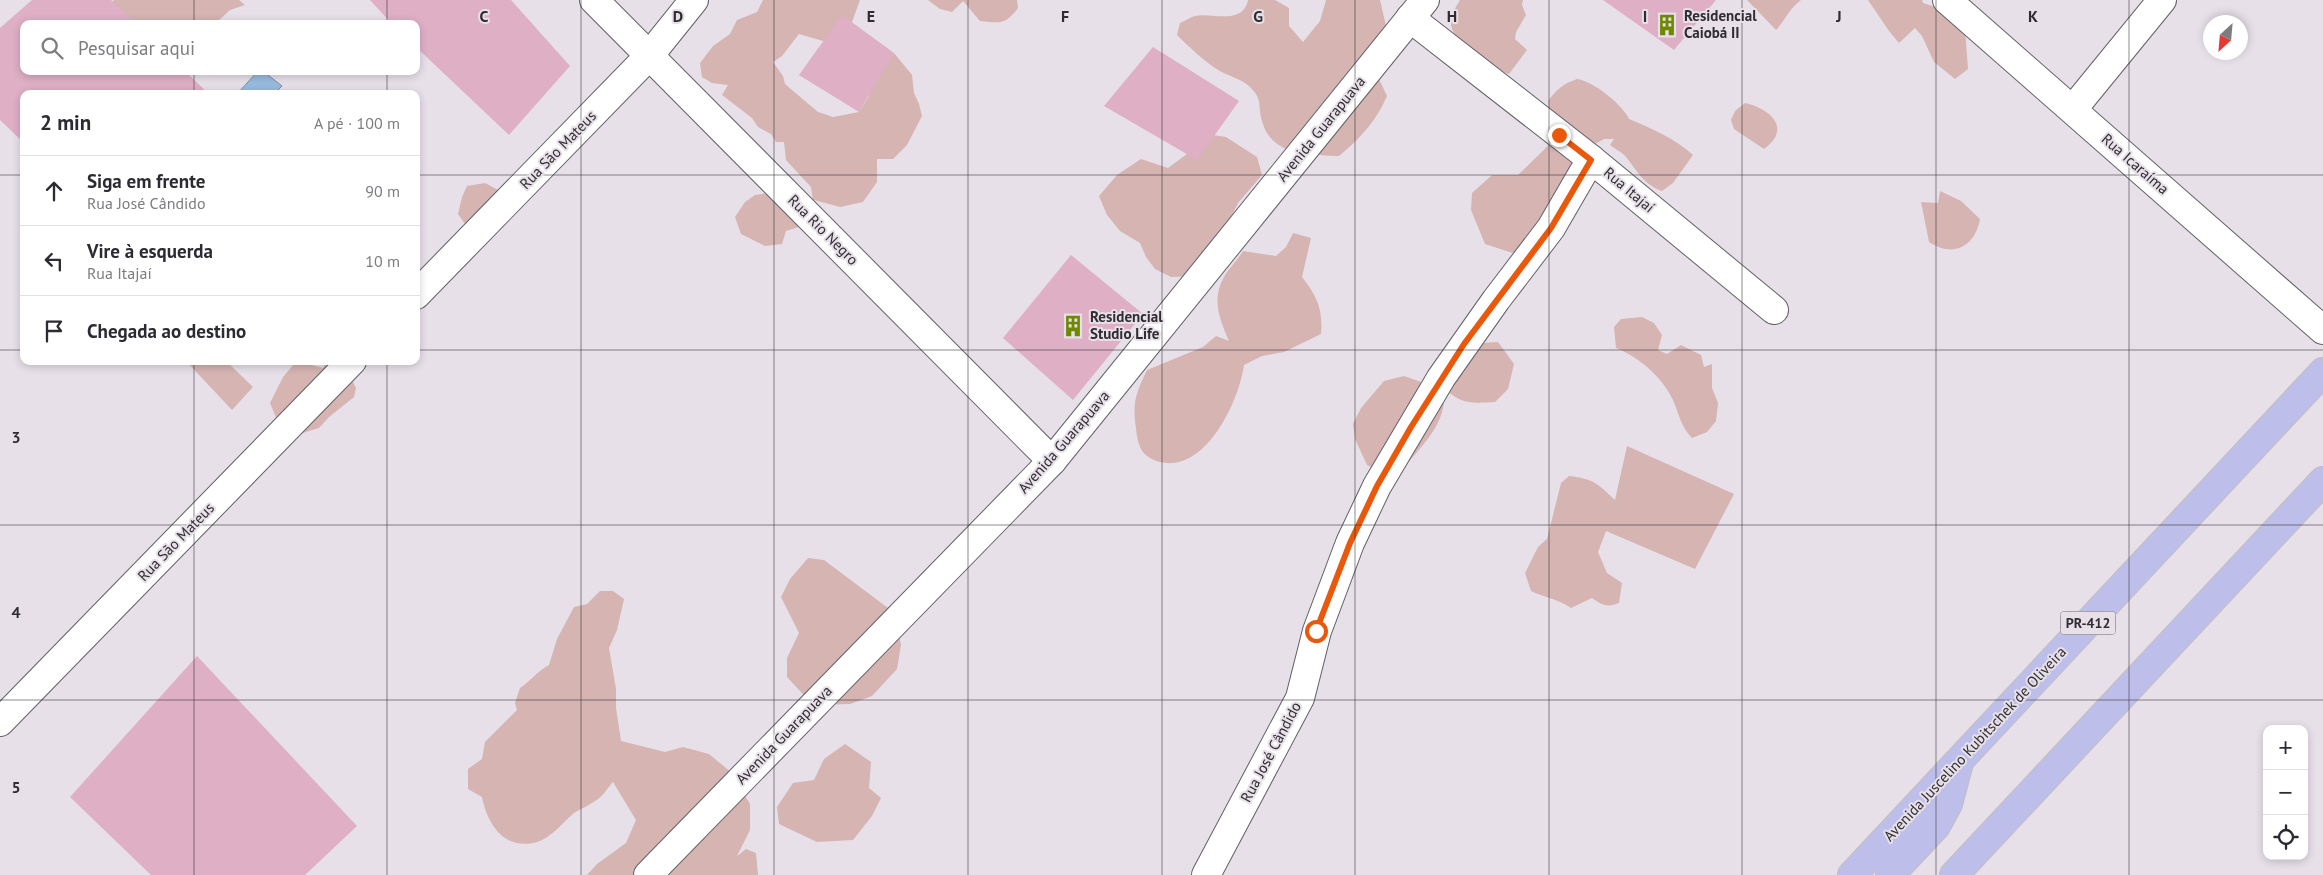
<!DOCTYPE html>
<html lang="pt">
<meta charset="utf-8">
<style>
:root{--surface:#fff;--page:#f2f2f3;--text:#2b2b33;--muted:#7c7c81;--line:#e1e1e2}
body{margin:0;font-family:"PT Sans",sans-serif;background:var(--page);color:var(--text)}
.controls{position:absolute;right:15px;bottom:15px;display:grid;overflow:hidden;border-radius:10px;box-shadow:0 2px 8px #0003}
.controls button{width:45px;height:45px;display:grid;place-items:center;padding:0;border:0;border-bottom:1px solid var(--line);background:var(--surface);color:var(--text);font:25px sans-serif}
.compass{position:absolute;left:2203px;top:15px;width:45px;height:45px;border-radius:50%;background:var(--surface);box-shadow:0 2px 8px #0003;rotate:206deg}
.stop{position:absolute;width:15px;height:15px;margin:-11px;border:4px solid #ea580c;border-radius:50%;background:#fff}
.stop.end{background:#ea580c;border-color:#fff;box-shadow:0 1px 5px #0008}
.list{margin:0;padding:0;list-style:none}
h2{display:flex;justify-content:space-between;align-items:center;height:65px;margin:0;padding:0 20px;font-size:21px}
h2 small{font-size:16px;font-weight:400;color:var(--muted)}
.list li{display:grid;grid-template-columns:32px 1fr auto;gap:15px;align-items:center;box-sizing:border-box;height:70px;padding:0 20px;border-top:1px solid var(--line)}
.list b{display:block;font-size:19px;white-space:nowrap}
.list p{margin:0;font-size:16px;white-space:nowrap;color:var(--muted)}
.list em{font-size:16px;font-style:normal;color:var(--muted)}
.icon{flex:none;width:28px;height:28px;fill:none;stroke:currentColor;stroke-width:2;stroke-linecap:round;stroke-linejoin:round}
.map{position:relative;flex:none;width:2323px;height:875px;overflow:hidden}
.search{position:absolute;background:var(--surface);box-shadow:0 2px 8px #0003;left:20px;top:20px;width:400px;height:55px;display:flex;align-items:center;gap:12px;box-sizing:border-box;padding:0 18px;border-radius:10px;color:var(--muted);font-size:19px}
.panel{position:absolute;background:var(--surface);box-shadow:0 2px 8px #0003;left:20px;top:90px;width:400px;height:275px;border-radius:10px}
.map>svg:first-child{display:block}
</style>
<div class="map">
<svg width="2323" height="875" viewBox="0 0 2323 875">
<rect width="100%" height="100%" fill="#e7e0e9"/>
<g fill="#d5b4b2">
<polygon points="114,0 239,0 245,5 230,10 215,24 136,24 112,2"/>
<path d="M763,0H860L852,22L840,34L823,41L799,34L782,56L773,62L783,76L785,84L818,112L833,117L859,112L869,96L868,78L894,53L912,75L914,93L919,104L922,116L907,145L893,159H877V182L863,202L840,207L814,200C810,225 809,224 786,231L782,244L765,246L741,234L735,217L745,202L755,195L770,193H803L813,200L811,187L786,160L784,142H776L771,134L758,127L752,118L722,95L728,85L712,83L702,77L700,63L713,46L730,34L737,20L757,12Z"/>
<path d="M928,0H1017L1018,8C1005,25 1001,23 980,21L963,1L952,12L940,9Z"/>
<path d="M1248,0H1275L1289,8V26L1303,42L1320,21L1326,0H1380L1390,43L1377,59L1379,79L1387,96C1377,120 1359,140 1339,156C1310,155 1271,156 1262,121C1257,103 1264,101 1249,86C1240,78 1225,75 1215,68C1202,59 1189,47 1177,35L1180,23C1185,21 1190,17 1195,16C1210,12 1243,26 1248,0Z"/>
<path d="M1460,0H1523L1522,5L1526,15L1516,32L1515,39L1527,50L1509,74L1500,71C1487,61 1449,40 1451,22C1451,14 1456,7 1460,0Z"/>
<path d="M1747,0H1801C1790,8 1785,20 1776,30Z"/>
<polygon points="1868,0 1922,0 1923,3 1964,16 1968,69 1955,79 1934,62 1922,36 1915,28 1899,43 1889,31"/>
<path d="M1577,79C1593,81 1622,104 1629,119C1651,128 1676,139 1693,155L1673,183L1662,191C1643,184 1638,172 1626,157C1622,152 1615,149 1610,145L1614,139H1604L1595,144L1591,159L1571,166V193L1528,258L1485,244L1471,210L1472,193L1492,175H1518L1559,135L1552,124L1548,101C1557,89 1563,84 1577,79Z"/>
<path d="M1745,103C1771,109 1792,129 1764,149L1734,129L1731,120L1735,111Z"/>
<polygon points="1206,134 1226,137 1257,157 1262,175 1238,203 1202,276 1171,277 1155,269 1146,257 1140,243 1120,231 1107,215 1099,196 1117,175 1141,159 1168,168 1187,154"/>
<polygon points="485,183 502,192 469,230 458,214 462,197 467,186"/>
<path d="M1940,191L1961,201L1980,219C1975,247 1953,258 1929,242L1921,202L1938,203Z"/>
<path d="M1293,233L1311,238L1302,277C1317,296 1323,309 1321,334L1284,352L1262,356L1244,365C1239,401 1206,473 1160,462C1141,457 1138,446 1136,428C1132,403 1136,393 1147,370L1203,347L1216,336L1229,341C1220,320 1211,299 1224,277C1229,268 1237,261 1243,251L1276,256L1286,247Z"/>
<path d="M1642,317L1654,323L1662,335L1658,350L1667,354L1681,345L1701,355L1704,367L1712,364V388L1718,403L1716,421L1707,432L1692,438C1681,427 1679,414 1673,400C1663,378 1638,356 1616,348L1614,327L1621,319Z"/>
<path d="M1498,342L1514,364L1508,389L1495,402C1471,403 1462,405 1444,388L1464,344Z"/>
<polygon points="186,361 226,361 253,387 232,410"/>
<polygon points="327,361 352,361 351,378 356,388 354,397 329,417 319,428 296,435 278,422 270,403 283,377 294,364 308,364 323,368"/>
<path d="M1404,376L1424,383L1444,402C1441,431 1416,451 1399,474H1384L1367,465L1355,439L1353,424L1361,408L1384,381Z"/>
<path d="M1627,446L1734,494L1695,569L1606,531L1598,552L1607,573L1622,583L1619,603C1607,608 1602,605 1592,598L1571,608C1560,600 1544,597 1531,591L1525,573L1538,547L1547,539L1561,483L1569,476C1594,479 1597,483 1615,500Z"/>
<polygon points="808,558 824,560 888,608 896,620 901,645 897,669 872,696 850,704 813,705 787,677 787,658 799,633 781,597 790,579"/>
<path d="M600,591H613L624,599L617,630L609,648L616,689V708L621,741L665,752L683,747L709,754L732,773L750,804V830L737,856L746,849L756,853L758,875H587L597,864L626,843L636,820L613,782C608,787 604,795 598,799C590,805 582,808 574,813C562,823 550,840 533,843C503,849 487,823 482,797L468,789V769L482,759L485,742L517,710L515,703L520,688C531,681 537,671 549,665L557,639L574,607L587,604Z"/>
<polygon points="845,744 871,762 869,788 881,798 872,816 853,840 817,842 779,824 777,807 793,783 814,780 824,759"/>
</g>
<polygon fill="#9bd" stroke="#7990a9" points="258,71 263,71 282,86 274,94 237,94"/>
<g fill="#deafc5">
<polygon points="32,0 111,0 136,24 24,24 24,71 185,71 209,94 24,94 24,143 0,120 0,28"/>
<polygon points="370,0 511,0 570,66 509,135 416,47 416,24 392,24"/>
<polygon points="1603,0 1716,0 1674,50"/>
<polygon points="842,15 894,53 859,112 799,75"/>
<polygon points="1153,47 1239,101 1197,160 1104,106"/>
<polygon points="1071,255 1143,314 1073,400 1003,338"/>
<polygon points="197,656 357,826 305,875 151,875 70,797"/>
</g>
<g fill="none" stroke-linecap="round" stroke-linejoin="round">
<g stroke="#645f66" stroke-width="30">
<g id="street">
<polyline points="594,0 1052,461"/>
<polyline points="1947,0 2323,330"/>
<polyline points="1410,18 1591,159 1774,310"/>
<polyline points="2073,109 2162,0"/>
<polyline points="416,295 649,56 694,0"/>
<polyline points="0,722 352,361"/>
<polyline points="648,875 1052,461 1425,0"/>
<polyline points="1206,875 1300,698 1317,631 1350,543 1377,486 1441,378 1496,300 1551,228 1591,159"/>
</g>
</g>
<g stroke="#c1c0c1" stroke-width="30">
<g id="primary">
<polyline points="1852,875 2323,372"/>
<polyline points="1890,875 1936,826 1948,804 1959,763"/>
<polyline points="1954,875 2323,481"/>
</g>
</g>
<use href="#street" stroke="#fff" stroke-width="28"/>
<use href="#primary" stroke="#bdbeea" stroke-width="28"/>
</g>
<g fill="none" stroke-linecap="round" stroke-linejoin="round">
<polyline stroke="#ea580c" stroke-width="6" points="1316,631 1350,543 1377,486 1411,427 1464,344 1551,228 1591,160 1559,135"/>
</g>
<path fill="none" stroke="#2f2d30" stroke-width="1" stroke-opacity="0.55" d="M194,0V24M387,0V24M581,0V875M774,0V875M968,0V875M1162,0V875M1355,0V875M1549,0V875M1742,0V875M1936,0V875M2129,0V875M194,71V94M387,71V94M0,175H24M416,175H2323M0,350H24M416,350H2323M194,361V875M387,361V875M0,525H2323M0,700H2323"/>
<defs>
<g id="building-bare" transform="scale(1.725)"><path d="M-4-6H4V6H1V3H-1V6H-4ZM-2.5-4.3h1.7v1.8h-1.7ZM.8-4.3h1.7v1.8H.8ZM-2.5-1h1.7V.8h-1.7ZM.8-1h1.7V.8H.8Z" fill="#6e8900" stroke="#e7e0e9" stroke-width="2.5" paint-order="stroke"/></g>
</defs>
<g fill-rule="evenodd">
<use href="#building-bare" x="1667" y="25"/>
<use href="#building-bare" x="1073" y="326"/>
</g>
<g text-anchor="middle" stroke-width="4" stroke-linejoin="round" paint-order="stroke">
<rect fill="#e7e0e9" stroke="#666368" stroke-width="1" x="2060.5" y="611.5" width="55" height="23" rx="4"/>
<g font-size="14" font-weight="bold" fill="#2f2d30">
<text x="2088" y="628">PR-412</text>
</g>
<g font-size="15" font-weight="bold" fill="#2f2d30" stroke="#e7e0e9" text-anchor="start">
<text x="1684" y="21">Residencial<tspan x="1684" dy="17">Caiobá II</tspan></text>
<text x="1090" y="322">Residencial<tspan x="1090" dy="17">Studio Life</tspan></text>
</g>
<g font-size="15" fill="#2f2d30" stroke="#e7e0e9">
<text transform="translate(1321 129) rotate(-51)" y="5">Avenida Guarapuava</text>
<text transform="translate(558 150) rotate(-46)" y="5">Rua São Mateus</text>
<text transform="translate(2135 164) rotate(41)" y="5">Rua Icaraíma</text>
<text transform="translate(1629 190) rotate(40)" y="5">Rua Itajaí</text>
<text transform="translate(823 230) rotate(45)" y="5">Rua Rio Negro</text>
<text transform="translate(1064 442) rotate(-49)" y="5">Avenida Guarapuava</text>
<text transform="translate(176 542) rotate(-46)" y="5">Rua São Mateus</text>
<text transform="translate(784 735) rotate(-46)" y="5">Avenida Guarapuava</text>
<text transform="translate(1975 744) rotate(-47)" y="5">Avenida Juscelino Kubitschek de Oliveira</text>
<text transform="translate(1271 752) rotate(-62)" y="5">Rua José Cândido</text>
</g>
</g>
<g font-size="16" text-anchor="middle" font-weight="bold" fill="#2f2d30" stroke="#e7e0e9" stroke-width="4" stroke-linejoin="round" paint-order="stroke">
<text x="484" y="22">C</text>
<text x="678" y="22">D</text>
<text x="871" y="22">E</text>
<text x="1065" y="22">F</text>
<text x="1258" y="22">G</text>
<text x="1452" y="22">H</text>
<text x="1645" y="22">I</text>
<text x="1839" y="22">J</text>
<text x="2033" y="22">K</text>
<text x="16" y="443">3</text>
<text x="16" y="618">4</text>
<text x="16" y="793">5</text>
</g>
</svg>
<div class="controls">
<button>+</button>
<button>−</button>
<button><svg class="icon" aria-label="locate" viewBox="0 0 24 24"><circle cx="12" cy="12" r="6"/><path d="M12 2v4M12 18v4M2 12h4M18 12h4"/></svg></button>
</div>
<svg class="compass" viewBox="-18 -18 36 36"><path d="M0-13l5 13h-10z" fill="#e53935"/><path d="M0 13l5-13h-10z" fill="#7c7c81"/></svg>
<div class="stop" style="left:1316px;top:631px"></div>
<div class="stop end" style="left:1559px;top:135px"></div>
<div class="search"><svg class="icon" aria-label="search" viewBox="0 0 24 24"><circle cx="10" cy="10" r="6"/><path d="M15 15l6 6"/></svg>Pesquisar aqui</div>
<section class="panel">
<h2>2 min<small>A pé · 100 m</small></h2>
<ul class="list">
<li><svg class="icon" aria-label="ahead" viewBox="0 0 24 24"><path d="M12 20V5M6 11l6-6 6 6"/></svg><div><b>Siga em frente</b><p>Rua José Cândido</p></div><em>90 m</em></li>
<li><svg class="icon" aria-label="left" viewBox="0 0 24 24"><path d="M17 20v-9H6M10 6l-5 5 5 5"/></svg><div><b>Vire à esquerda</b><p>Rua Itajaí</p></div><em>10 m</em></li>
<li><svg class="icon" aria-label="arrive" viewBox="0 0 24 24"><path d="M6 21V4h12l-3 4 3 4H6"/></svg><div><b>Chegada ao destino</b></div></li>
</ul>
</section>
</div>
